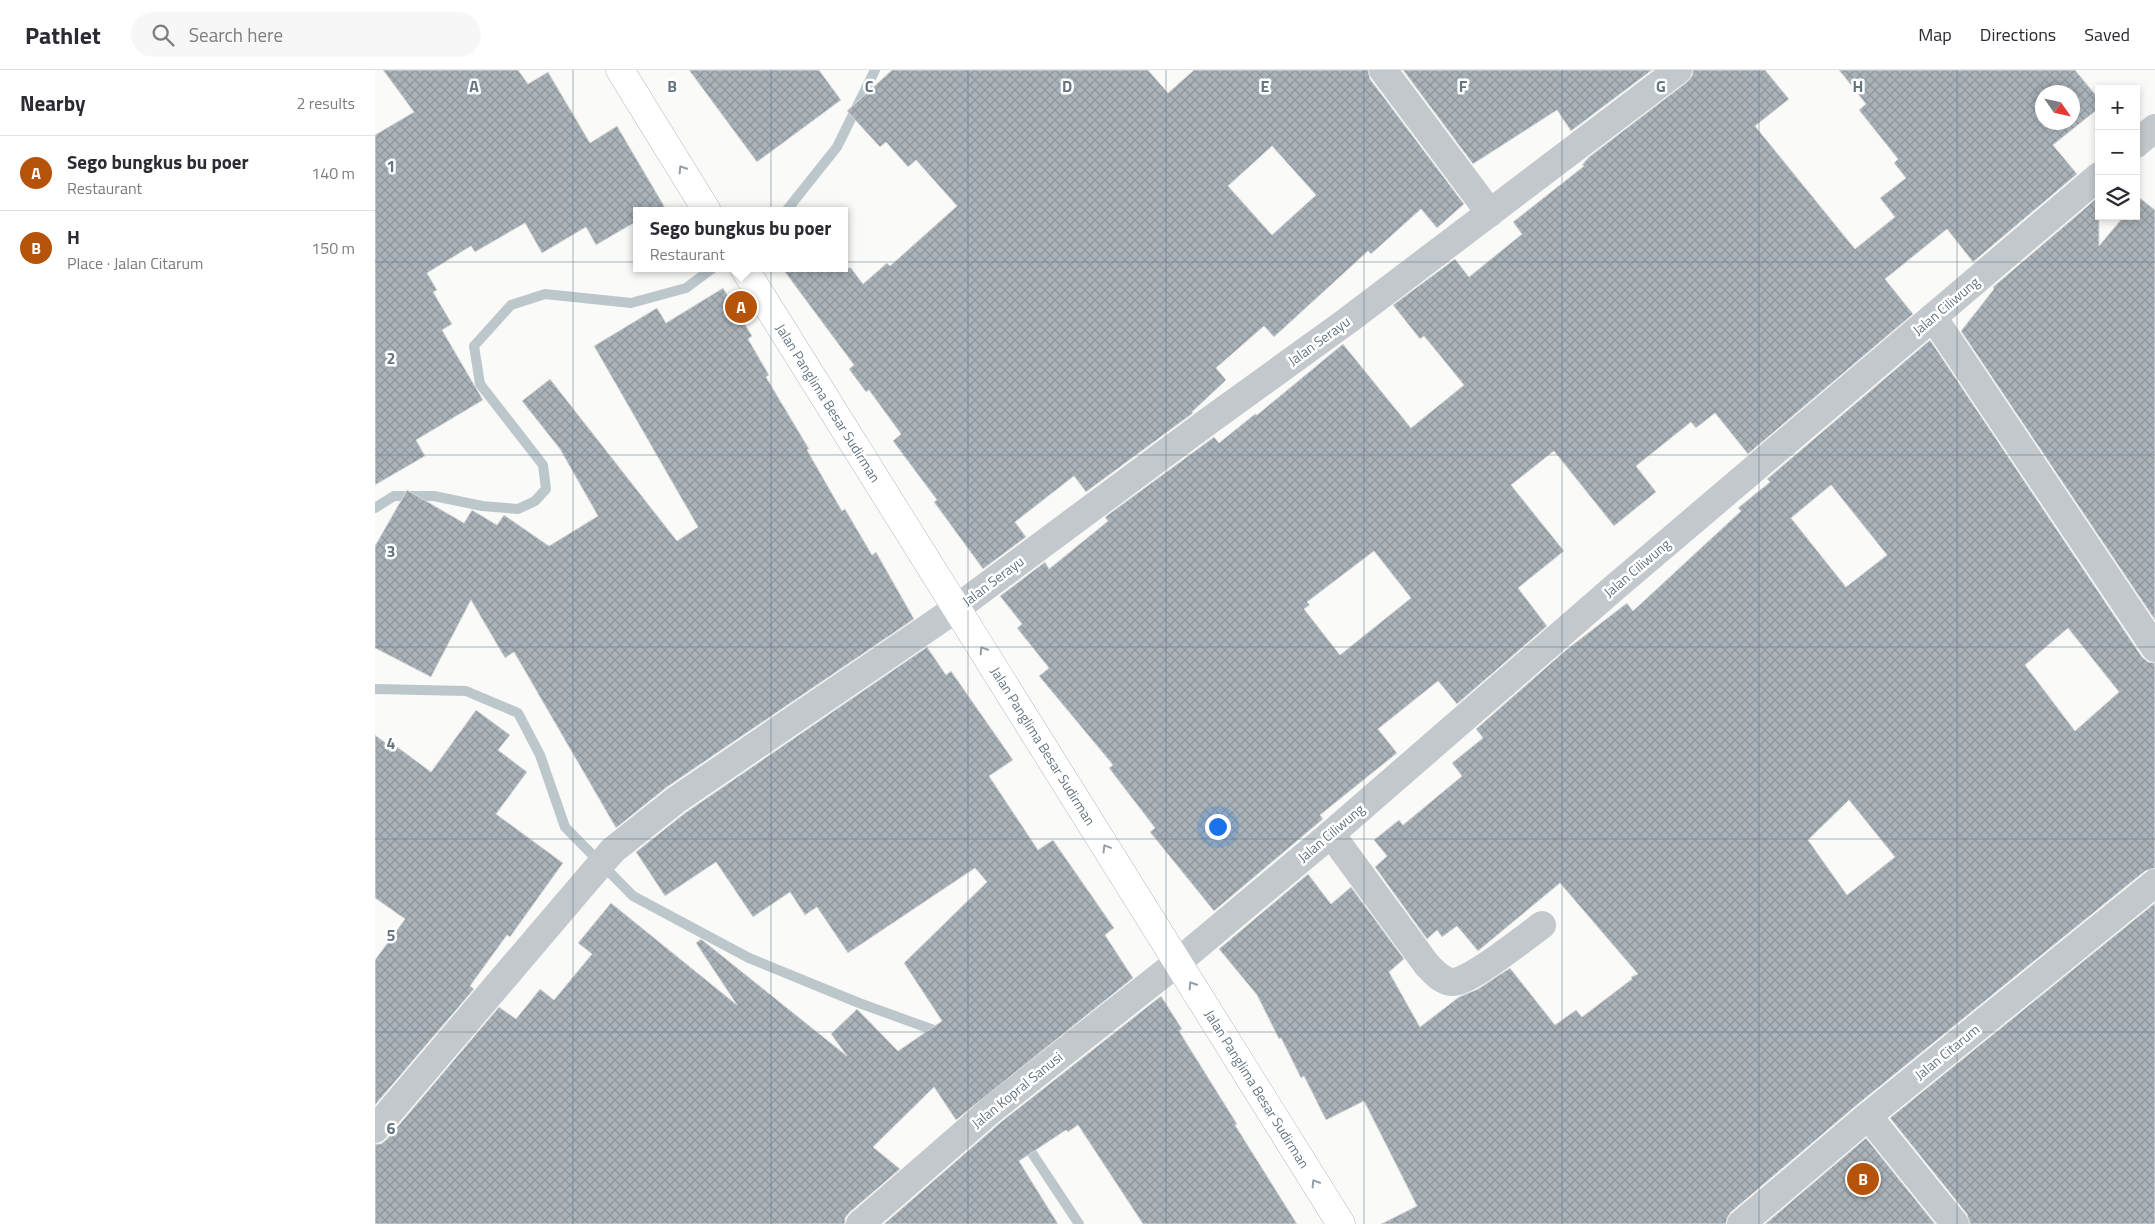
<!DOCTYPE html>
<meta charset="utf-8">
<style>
:root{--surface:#fff;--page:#f7f7f7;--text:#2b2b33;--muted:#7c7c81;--line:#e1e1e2;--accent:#b45309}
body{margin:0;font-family:"Titillium Web",sans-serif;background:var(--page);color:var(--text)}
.controls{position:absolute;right:15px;top:15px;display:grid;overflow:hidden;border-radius:0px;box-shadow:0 2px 8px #0003}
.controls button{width:45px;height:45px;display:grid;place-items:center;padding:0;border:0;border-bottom:1px solid var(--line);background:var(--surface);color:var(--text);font:25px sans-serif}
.compass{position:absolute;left:1660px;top:15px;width:45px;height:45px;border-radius:50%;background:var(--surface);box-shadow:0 2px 8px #0003;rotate:124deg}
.you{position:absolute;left:842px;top:756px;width:18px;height:18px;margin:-12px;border:4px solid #fff;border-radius:50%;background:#1a73e8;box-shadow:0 0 0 8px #1a73e833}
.badge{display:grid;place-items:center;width:32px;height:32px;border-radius:50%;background:var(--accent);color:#fff;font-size:16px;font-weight:700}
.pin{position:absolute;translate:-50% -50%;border:2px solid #fff;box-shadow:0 1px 5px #0006}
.popup{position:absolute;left:258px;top:137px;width:215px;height:65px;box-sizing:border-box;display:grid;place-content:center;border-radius:0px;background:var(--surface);filter:drop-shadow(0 1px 4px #0005);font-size:16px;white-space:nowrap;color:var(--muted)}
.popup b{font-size:19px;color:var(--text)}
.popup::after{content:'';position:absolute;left:50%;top:100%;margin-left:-10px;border:10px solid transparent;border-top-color:var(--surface)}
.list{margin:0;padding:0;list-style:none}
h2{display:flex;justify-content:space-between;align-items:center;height:65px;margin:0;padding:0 20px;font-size:21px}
h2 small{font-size:16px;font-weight:400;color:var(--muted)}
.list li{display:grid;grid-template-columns:32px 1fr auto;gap:15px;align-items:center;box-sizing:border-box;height:75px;padding:0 20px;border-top:1px solid var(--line)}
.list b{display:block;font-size:19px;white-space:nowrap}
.list p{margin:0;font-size:16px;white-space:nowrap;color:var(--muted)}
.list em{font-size:16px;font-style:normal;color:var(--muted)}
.icon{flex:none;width:28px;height:28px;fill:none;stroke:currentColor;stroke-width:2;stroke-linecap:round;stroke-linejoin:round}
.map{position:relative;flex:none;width:1780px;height:1154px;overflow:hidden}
header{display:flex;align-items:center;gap:30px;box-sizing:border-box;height:70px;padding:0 25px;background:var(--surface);border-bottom:1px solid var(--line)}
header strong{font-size:24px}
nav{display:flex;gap:28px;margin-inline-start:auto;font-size:18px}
.search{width:350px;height:45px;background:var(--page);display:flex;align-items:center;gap:12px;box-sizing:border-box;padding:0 18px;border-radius:28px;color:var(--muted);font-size:19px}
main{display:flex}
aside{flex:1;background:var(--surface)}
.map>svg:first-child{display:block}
</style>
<header>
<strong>Pathlet</strong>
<div class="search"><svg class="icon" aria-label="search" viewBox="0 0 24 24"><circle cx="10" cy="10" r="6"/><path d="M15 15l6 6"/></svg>Search here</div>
<nav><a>Map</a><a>Directions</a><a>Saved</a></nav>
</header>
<main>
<aside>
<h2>Nearby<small>2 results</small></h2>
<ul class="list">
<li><span class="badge">A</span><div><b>Sego bungkus bu poer</b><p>Restaurant</p></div><em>140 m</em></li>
<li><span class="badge">B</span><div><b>H</b><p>Place · Jalan Citarum</p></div><em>150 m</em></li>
</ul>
</aside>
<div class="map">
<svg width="1780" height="1154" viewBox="0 0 1780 1154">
<defs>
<pattern id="building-cross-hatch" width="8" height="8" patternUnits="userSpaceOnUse" patternTransform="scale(1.25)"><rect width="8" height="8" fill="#aab3b9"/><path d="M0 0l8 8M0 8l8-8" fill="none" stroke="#8e969c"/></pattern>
</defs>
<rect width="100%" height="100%" fill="#fafaf8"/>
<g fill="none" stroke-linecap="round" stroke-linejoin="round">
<g stroke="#bbc7cb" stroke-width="10">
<polyline points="411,141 462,77 500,0"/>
<polyline points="0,438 19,426 59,426 107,436 143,439 160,431 171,419 168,395 105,314 99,276 136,235 170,224 256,233 311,218 338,198"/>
<polyline points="0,619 91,621 143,643 165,685 190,757 258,826 374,888 484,933 567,963"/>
<polyline points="649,1071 704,1154"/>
</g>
</g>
<g fill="url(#building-cross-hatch)" stroke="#dcdcda" fill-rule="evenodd">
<polygon points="8,0 143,0 153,14 173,2 215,73 242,56 292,141 262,141 262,151 221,175 211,157 167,183 150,153 100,182 96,176 52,203 62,220 58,222 77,254 67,260 108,330 41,370 50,386 0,415 0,65 39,42"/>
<polygon points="314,0 444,0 466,30 382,92"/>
<path d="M517,0H773L793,23L819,0H993L995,9L1089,134L1062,158L1046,139L996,184L993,181L899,267L889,256L841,298L851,310L817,342L818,343L711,422L699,406L640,452L651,467L608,499L559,432L562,430L518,371L526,364L494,320L491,322L474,299L479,295L407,198H476L488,214L512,193L515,196L582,136L541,90L533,97L511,72L505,77L472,41ZM897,76L941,125L897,165L853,116Z"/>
<polygon points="1028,0 1277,0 1196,61 1182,40 1098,94"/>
<path d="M1318,0H1390L1414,29L1380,56L1480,179L1520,147L1505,128L1531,108L1519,93L1523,89L1484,40L1491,34L1464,0H1700L1724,29V38L1678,75L1702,104L1598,192L1572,159L1510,209L1538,244L1373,384L1340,343L1321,358L1316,352L1261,396L1281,422L1239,456L1179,381L1136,415L1189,481L1143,518L1172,556L1082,634L1063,611L1003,659L1022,683L945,745L948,749L839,841L775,762L780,758L734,698L738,695L664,606L674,598L642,558L647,554L625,526L670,492L674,499L733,451L730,447L839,367L844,373L880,344L882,345L968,274L1036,358L1089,315L1049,266L1045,269L1018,235L1080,189L1094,207L1147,164L1138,152L1209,96L1207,95L1214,87L1312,12L1317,6ZM1668,22H1698V52H1668ZM999,481L1036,528L965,585L929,539L935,535L932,532Z"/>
<polygon points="1722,128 1724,131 1724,176 1749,146 1761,146 1761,132 1765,128 1780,140 1780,550 1586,261 1619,219 1618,217"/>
<polygon points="348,218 377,266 373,269 394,305 391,307 434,379 432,380 467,441 470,439 497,485 501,482 539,549 292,717 241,758 139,582 130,588 96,530 56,607 0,578 0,476 32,420 89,453 97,440 122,455 129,445 174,476 223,446 185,379 147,331 175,309 302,471 323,457 219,276 282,238 291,253"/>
<path d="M1555,270L1767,587L1773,592L1780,593V798L1770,801L1483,1034L1356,1142L1352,1148L1351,1154H1006L1042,1136L989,1031L951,1050L929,1006L926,1008L906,968L904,969L882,925L844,879L933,804L956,834L976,817L1029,889L1014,902L1045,957L1084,927L1103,919L1135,898L1180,955L1201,940L1207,947L1257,909L1256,907L1263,904L1185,813L1103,881L1082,856L1067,867L1062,860L1052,869L1000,797L1012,786L999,770L1024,750L1028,755L1087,706L1077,693L1108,668L1101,659L1191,580L1252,533L1258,541L1366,441L1363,438L1395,412L1392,409ZM1456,415L1512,485L1471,517L1416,448ZM1693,558L1744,622L1700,661L1650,595ZM1474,730L1520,787L1472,825L1433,770Z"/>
<polygon points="552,577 571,605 576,601 638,690 614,706 663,780 678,770 739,858 730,865 758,908 581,1050 559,1017 498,1077 525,1099 475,1142 470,1148 470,1154 0,1154 0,1074 6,1074 12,1069 124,937 141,949 165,919 179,930 217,884 203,873 236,833 362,935 321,873 326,869 472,986 456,964 482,939 523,981 567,951 529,893 612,812 600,798 473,883 442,837 430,845 415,822 378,847 341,792 290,826 261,782 310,743"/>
<polygon points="101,640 135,665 123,680 152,702 121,744 188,793 135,867 132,865 95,916 99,919 0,1035 0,890 30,849 0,828 0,665 15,676 17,673 56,702"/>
<polygon points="1780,833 1780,1154 1595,1154 1592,1144 1515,1048"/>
<polygon points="786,926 807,959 804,961 862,1054 860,1055 922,1154 768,1154 703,1055 693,1062 691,1060 644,1091 683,1154 509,1154 626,1052"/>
<polygon points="1491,1068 1560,1154 1390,1154"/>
</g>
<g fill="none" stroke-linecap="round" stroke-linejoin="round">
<g stroke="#b5babe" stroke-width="29">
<g id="major">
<polyline points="245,0 332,141"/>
<polyline points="369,198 966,1154"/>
</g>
</g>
<g stroke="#c3c8cc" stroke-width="28">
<polyline points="1008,0 1115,143"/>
<polyline points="1761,74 1780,58"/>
<polyline points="1558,247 1780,578"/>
<path d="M956,764L1052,895C1059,902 1066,911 1077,912C1092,914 1152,866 1167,855"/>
<polyline points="1493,1046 1580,1154"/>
<polyline points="0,1059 212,810 238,780 301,730 582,538 835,350 972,251 1303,0"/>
<polyline points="485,1154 616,1040 803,892 956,764 1239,518 1724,106"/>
<polyline points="1366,1154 1493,1046 1780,813"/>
</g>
<use href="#major" stroke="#fff" stroke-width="28"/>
</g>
<defs><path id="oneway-chevron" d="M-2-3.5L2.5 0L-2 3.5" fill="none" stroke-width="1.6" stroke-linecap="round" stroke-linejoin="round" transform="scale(1.25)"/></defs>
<g stroke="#939fa8">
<use href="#oneway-chevron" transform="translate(307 99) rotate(-122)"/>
<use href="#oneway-chevron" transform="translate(608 580) rotate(-122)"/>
<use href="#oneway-chevron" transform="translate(731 778) rotate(-121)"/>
<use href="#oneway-chevron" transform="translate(817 915) rotate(-122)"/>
<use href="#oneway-chevron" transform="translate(940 1113) rotate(-122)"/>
</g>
<path fill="none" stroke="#657683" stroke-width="1" stroke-opacity="0.55" d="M198,0V1154M396,0V1154M593,0V1154M791,0V1154M989,0V1154M1187,0V1154M1384,0V1154M1582,0V1154M0,192H1780M0,385H1780M0,577H1780M0,769H1780M0,962H1780"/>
<g text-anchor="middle" stroke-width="5" stroke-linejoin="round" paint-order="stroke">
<g font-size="14" fill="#657683" stroke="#fff">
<text transform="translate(1571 236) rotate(-40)" y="5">Jalan Ciliwung</text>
<text transform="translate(944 271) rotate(-36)" y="5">Jalan Serayu</text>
<text transform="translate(453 333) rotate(58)" y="5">Jalan Panglima Besar Sudirman</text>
<text transform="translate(1262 498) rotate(-40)" y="5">Jalan Ciliwung</text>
<text transform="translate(618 511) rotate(-37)" y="5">Jalan Serayu</text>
<text transform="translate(668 676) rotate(58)" y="5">Jalan Panglima Besar Sudirman</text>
<text transform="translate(956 763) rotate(-40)" y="5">Jalan Ciliwung</text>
<text transform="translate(1572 982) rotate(-39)" y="5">Jalan Citarum</text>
<text transform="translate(882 1019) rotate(58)" y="5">Jalan Panglima Besar Sudirman</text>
<text transform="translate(642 1020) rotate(-39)" y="5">Jalan Kopral Sanusi</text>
</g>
</g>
<g font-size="16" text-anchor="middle" font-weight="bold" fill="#657683" stroke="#fff" stroke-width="5" stroke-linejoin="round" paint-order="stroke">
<text x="99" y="22">A</text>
<text x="297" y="22">B</text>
<text x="494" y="22">C</text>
<text x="692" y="22">D</text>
<text x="890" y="22">E</text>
<text x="1088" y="22">F</text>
<text x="1286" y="22">G</text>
<text x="1483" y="22">H</text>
<text x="16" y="102">1</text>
<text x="16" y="294">2</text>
<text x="16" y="487">3</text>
<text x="16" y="679">4</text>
<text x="16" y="871">5</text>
<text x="16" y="1064">6</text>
</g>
</svg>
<div class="controls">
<button>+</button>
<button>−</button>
<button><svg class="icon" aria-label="layers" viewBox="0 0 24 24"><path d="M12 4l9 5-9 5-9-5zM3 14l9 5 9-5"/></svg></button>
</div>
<svg class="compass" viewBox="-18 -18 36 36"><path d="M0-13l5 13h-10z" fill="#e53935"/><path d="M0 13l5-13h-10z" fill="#7c7c81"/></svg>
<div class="you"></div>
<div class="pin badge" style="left:366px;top:237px">A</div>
<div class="popup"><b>Sego bungkus bu poer</b>Restaurant</div>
<div class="pin badge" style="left:1488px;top:1109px">B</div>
</div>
</main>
